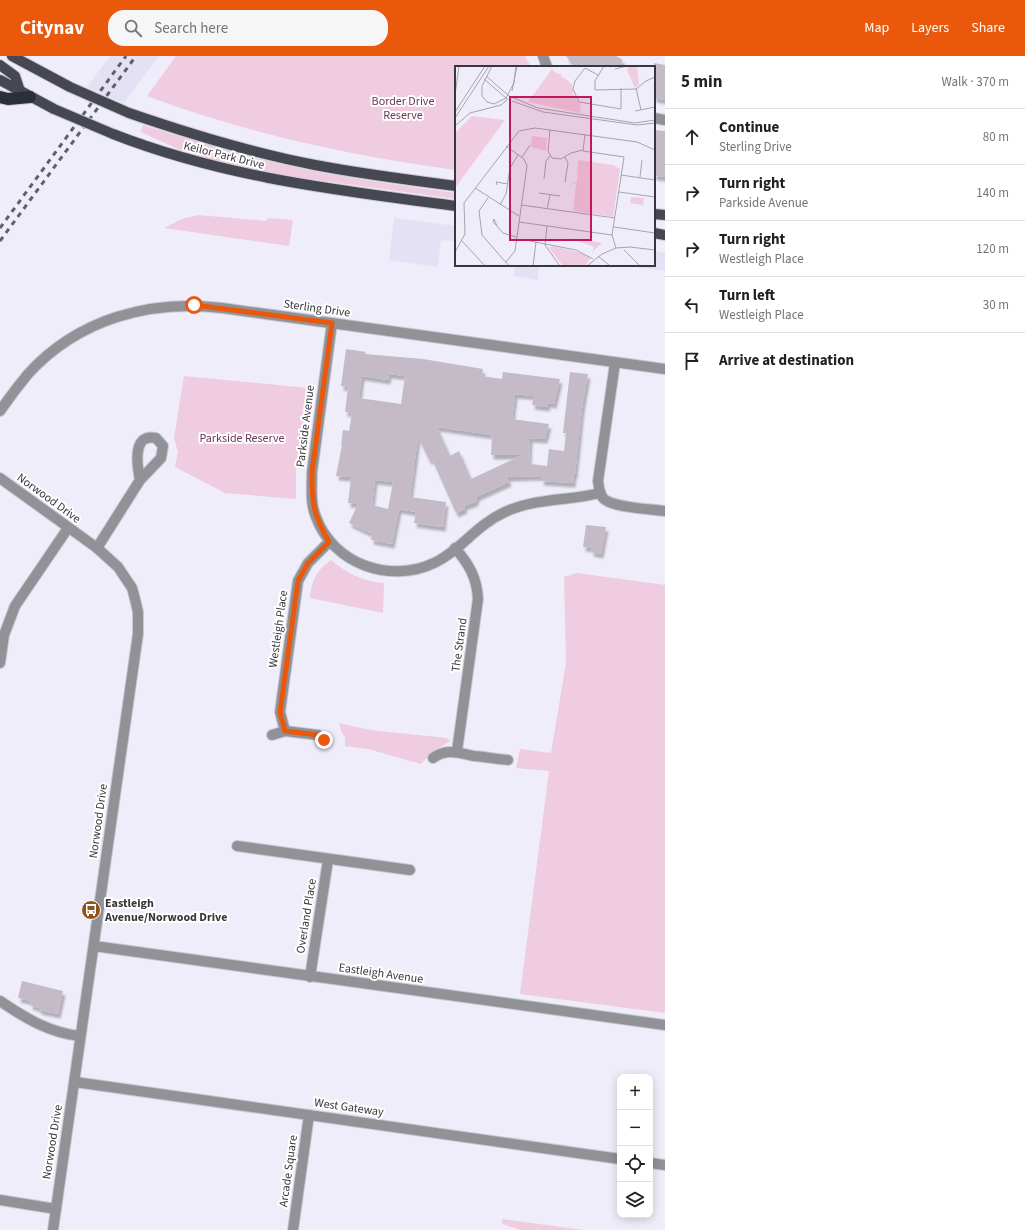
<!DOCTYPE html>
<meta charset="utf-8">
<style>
:root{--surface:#fff;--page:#f6f6f6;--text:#202124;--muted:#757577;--line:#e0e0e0;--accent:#ea580c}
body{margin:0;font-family:"Source Sans 3",sans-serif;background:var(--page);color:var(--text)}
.controls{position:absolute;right:12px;bottom:12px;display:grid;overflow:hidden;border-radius:8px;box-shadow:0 2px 10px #0003}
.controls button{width:36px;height:36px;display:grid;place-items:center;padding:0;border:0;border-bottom:1px solid var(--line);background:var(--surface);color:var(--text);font:20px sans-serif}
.stop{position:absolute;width:12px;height:12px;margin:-9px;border:3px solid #ea580c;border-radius:50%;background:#fff}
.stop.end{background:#ea580c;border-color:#fff;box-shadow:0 1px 4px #0008}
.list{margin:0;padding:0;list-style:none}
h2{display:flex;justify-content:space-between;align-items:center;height:52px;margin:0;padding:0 16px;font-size:17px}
h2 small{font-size:13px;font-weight:400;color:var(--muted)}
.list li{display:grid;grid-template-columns:26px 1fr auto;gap:12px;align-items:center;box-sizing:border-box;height:56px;padding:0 16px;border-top:1px solid var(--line)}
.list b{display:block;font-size:15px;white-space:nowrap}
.list p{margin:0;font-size:13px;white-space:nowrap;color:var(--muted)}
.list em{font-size:13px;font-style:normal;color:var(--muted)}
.icon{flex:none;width:22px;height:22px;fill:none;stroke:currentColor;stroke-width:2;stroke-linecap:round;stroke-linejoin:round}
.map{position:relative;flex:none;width:665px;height:1174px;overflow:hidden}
header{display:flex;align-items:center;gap:24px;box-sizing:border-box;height:56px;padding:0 20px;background:var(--accent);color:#fff}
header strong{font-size:19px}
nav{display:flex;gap:22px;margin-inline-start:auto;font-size:14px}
.search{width:280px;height:36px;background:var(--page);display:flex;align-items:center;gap:10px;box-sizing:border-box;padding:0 14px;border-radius:16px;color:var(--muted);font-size:15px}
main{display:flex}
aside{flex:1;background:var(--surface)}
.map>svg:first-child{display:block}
</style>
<header>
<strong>Citynav</strong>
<div class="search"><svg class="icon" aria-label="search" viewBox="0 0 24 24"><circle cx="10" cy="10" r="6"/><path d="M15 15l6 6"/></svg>Search here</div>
<nav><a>Map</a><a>Layers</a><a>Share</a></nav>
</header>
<main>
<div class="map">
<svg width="665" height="1174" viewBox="0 0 665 1174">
<defs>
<filter id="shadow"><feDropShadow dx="2.5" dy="4.5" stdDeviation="1" flood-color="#0004"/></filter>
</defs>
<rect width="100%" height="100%" fill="#efedf9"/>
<g fill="#e5e1f5">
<polygon points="110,0 159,0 124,47 87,31"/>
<polygon points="394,162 456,170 456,186 441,184 438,211 389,204"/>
<polygon points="654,195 665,197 665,215 620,209 654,209"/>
<polygon points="515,209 540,209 537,224 514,220"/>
</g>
<g fill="#f0cce0">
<path d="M176,0H525L531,11H456V114C351,100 246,77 147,40Z"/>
<path d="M143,69C189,83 235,98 281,108C339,121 398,129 456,137V143L309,123L247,113L191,99L141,76Z"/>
<polygon points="198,159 267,165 267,162 293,164 289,190 164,172 182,163"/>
<polygon points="184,320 308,332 296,414 296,443 225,437 175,411 178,396 174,382"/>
<path d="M331,504C347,517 363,526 384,527L383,557L310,542C312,524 316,515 331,504Z"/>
<polygon points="577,517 665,529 665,957 520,938 549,715 516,712 520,693 551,697 566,607 564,521"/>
<polygon points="339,667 370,674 447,682 450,685 431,697 421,708 368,693 345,690 345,681 342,677"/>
<polygon points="502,1163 583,1174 521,1174 502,1168"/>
</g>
<g fill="#c4bbc6" fill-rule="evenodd" filter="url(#shadow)">
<polygon points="566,0 616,0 623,4 619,11 574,11"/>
<polygon points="654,7 665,9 665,44 654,42"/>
<polygon points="654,74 665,75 665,121 654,120"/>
<path d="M346,293L366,296L365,298L423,303L483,313L482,320L502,323L503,316L560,323L554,348L548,347L547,351L532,349L534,340L515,338L512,363L549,368L545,383L530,382L529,405H531V408L547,410L549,393L564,395L566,377H563L570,316L588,318L582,352L575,418H574L573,427L541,425L542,420L507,421L509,426L476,441L477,443L475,446L464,450L465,453L456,457L432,403L429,404L418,381L410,441L446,446L443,471L414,467L416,456L399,453L392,488L371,484L372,478L349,467L358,448L348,447L351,421L336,420L342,389H341L343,374L349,375L352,357L345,356L348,331L341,330ZM389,318L405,320L401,348L359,342L362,320L388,324ZM437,371L492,379L491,399H522L471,423L459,395L450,400ZM375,424L393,426L388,453L372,449Z"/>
<polygon points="586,469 606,471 601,498 591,496 592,492 583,491"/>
<polygon points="22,925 63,935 58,958 39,954 39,952 30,949 31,945 18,942"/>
</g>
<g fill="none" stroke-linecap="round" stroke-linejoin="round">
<g stroke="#cac9d3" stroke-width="12">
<g id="minor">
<polyline points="543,0 547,11"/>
<polyline points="654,62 665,64"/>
<path d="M332,267L312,416C312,431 310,447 316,461C333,508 390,528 434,507C460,495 476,469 505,456C535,442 568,445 600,437"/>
<path d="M615,307L598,425C599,431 599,438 604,443C615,452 650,453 665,455"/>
<path d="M0,355C9,342 18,330 28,318C78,263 150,243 222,252L665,313"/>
<polyline points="0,422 97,492 118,511 132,532 135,543 138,556 138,578 53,1174"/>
<path d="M97,492L140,424L161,402L163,390L156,382C132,377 137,409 140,424"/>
<path d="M455,492C469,508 477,522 478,543L457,695"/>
<polyline points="0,607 4,579 15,550 68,472"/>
<polyline points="285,675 280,656 298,525 308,507 329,486"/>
<polyline points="272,679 285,675 318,679 324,684"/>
<path d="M433,702C447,692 458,697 474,700C486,701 497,703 508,704"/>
<polyline points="237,790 410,814"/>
<polyline points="94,890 665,969"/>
<polyline points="310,921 328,804"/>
<path d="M0,945C25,962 50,977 80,980"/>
<polyline points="75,1026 620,1103"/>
<polyline points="650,1107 665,1109"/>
<polyline points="0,1144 56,1153"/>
<polyline points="293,1174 309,1059"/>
</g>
</g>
<g stroke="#cac9d3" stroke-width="12">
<g id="major">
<polyline points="12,0 70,31"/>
<polyline points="0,9 15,20 20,35"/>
<polyline points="0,24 54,53"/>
<path d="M129,57C190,78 252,97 315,109C362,118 409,124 456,130"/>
<path d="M113,78C226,122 337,134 456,150"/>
<polyline points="654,158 665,159"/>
<polyline points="654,177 665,179"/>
</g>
</g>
<g stroke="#cac9d3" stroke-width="14">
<polyline id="highway" points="0,41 8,43 30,41"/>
</g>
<use href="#minor" stroke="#909297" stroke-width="10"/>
<use href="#major" stroke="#454850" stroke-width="10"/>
<use href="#highway" stroke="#2b2f38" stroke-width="12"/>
<g stroke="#616066" stroke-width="3" stroke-dasharray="5 5" stroke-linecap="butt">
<polyline points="0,172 126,0"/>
<polyline points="0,185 136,0"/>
</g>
<g stroke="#cac9d3" stroke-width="12" stroke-linecap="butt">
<g id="major-bridge">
<polyline points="70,31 129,57"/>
<polyline points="54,53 113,78"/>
</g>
</g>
<use href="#major-bridge" stroke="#454850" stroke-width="10"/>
</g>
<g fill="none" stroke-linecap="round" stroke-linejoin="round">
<path stroke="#ea580c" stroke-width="5" d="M194,249L332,267L312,416C312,447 313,458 329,486L308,507L298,525L280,656L285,675L318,679L324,684"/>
</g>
<defs>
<g id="bus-disc" transform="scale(1)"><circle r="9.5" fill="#91521a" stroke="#fff"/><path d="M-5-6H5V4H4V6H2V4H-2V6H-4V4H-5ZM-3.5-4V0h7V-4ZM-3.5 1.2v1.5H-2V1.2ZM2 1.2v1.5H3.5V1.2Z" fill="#fff"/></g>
</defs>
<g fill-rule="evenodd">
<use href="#bus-disc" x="91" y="854"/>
</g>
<g text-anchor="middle" stroke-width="4" stroke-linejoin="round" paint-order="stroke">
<g font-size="12" fill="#6b3757" stroke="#fff">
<text x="403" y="49">Border Drive<tspan x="403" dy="14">Reserve</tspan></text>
<text x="242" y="386">Parkside Reserve</text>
</g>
<g font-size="12" fill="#38373c" stroke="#fff">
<text transform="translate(224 99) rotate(14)" y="4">Keilor Park Drive</text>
<text transform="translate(317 252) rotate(8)" y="4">Sterling Drive</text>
<text transform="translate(305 370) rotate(-83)" y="4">Parkside Avenue</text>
<text transform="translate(49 442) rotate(36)" y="4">Norwood Drive</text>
<text transform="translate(278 573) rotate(-82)" y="4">Westleigh Place</text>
<text transform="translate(459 589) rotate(-82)" y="4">The Strand</text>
<text transform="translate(98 765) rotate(-82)" y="4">Norwood Drive</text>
<text transform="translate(306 860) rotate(-81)" y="4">Overland Place</text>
<text transform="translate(381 917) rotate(8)" y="4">Eastleigh Avenue</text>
<text transform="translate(349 1051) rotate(8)" y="4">West Gateway</text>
<text transform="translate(52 1086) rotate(-81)" y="4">Norwood Drive</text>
<text transform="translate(288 1115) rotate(-82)" y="4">Arcade Square</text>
</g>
<g font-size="12" font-weight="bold" fill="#38373c" stroke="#fff" text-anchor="start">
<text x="105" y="851">Eastleigh<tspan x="105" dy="14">Avenue/Norwood Drive</tspan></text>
</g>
</g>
<g transform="translate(455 10)">
<rect width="200" height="200" fill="#efedf9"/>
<path d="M174,0H182L184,18L180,22L172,4ZM97,3L102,8L106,7V10L117,18L119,31L126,39L125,47L73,36ZM17,50L50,54L0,122V67ZM77,70L92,72L91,85L76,81ZM123,94L158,99L165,103L158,151L118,145L121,118H118L122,116ZM176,131L189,132L188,139L175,137ZM116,173V172L148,177L141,182L137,189L139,182L137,180ZM97,180L123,186L134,190L135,193L130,200H108L94,182Z" fill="#f0cce0"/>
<path fill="none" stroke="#a6a4ad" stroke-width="1" d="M37,0L27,20V30L32,36L39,38L51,32M149,0L140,15V24L181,23L191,15L200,11M160,3L172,0M143,9L130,2L120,15L118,23L124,36L166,43V22M31,10L54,30L83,42L180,57L200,54M29,13L52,33M181,22L186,44M57,25L62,0M0,29L4,0M51,32L59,17L61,0M57,35L88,46L182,59L200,57M180,45L200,41M0,46L30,0M0,52L34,0M0,60L15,47L46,39L53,33M95,64L93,85L97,92L106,93L116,87L128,84M130,68L128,85L169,91L157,169L161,182M51,80L69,93L72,100L60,185L51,196M67,91L75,79M110,91L113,97L110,116M166,109L200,114M185,111L187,94M89,113L91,95L95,90M42,119L41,116L53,118M20,122L64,150M164,126L200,131M84,127L105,130M33,132L24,145L27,169L54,200M45,139L51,128L55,102L63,89M66,139L160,152M92,143L95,129M64,156L157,169M42,160L39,153L38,156L42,160L48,167L61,171M92,160L90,179L105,200M159,161L200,167M7,175L30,200M75,175L121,184L138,193M169,184L185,200M0,186L10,168L9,137L64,65L80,62L182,76L200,84M143,190L155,200M78,200L81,176M132,200L147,188L161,182L175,181L200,184"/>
<path fill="#c2185b" fill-opacity="0.15" stroke="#c2185b" stroke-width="2" d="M55,31H136V174H55Z"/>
<rect width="200" height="200" fill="none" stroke="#38373c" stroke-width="2"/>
</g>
</svg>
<div class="controls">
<button>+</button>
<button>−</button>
<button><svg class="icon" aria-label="locate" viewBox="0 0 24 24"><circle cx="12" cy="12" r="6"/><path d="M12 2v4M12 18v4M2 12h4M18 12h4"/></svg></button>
<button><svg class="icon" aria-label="layers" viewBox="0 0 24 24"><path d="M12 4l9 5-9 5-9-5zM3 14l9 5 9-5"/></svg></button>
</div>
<div class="stop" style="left:194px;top:249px"></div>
<div class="stop end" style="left:324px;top:684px"></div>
</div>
<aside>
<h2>5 min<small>Walk · 370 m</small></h2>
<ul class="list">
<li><svg class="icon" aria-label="ahead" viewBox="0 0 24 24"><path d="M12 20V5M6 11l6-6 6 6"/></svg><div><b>Continue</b><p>Sterling Drive</p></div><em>80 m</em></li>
<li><svg class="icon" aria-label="right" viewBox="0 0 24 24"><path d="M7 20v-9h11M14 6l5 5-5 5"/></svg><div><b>Turn right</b><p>Parkside Avenue</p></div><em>140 m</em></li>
<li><svg class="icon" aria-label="right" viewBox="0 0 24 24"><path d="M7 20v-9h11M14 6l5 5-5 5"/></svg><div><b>Turn right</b><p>Westleigh Place</p></div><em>120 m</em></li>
<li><svg class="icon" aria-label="left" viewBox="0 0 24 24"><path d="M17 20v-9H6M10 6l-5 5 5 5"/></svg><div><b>Turn left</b><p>Westleigh Place</p></div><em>30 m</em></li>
<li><svg class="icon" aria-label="arrive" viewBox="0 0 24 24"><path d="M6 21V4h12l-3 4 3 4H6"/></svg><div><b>Arrive at destination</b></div></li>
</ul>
</aside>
</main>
